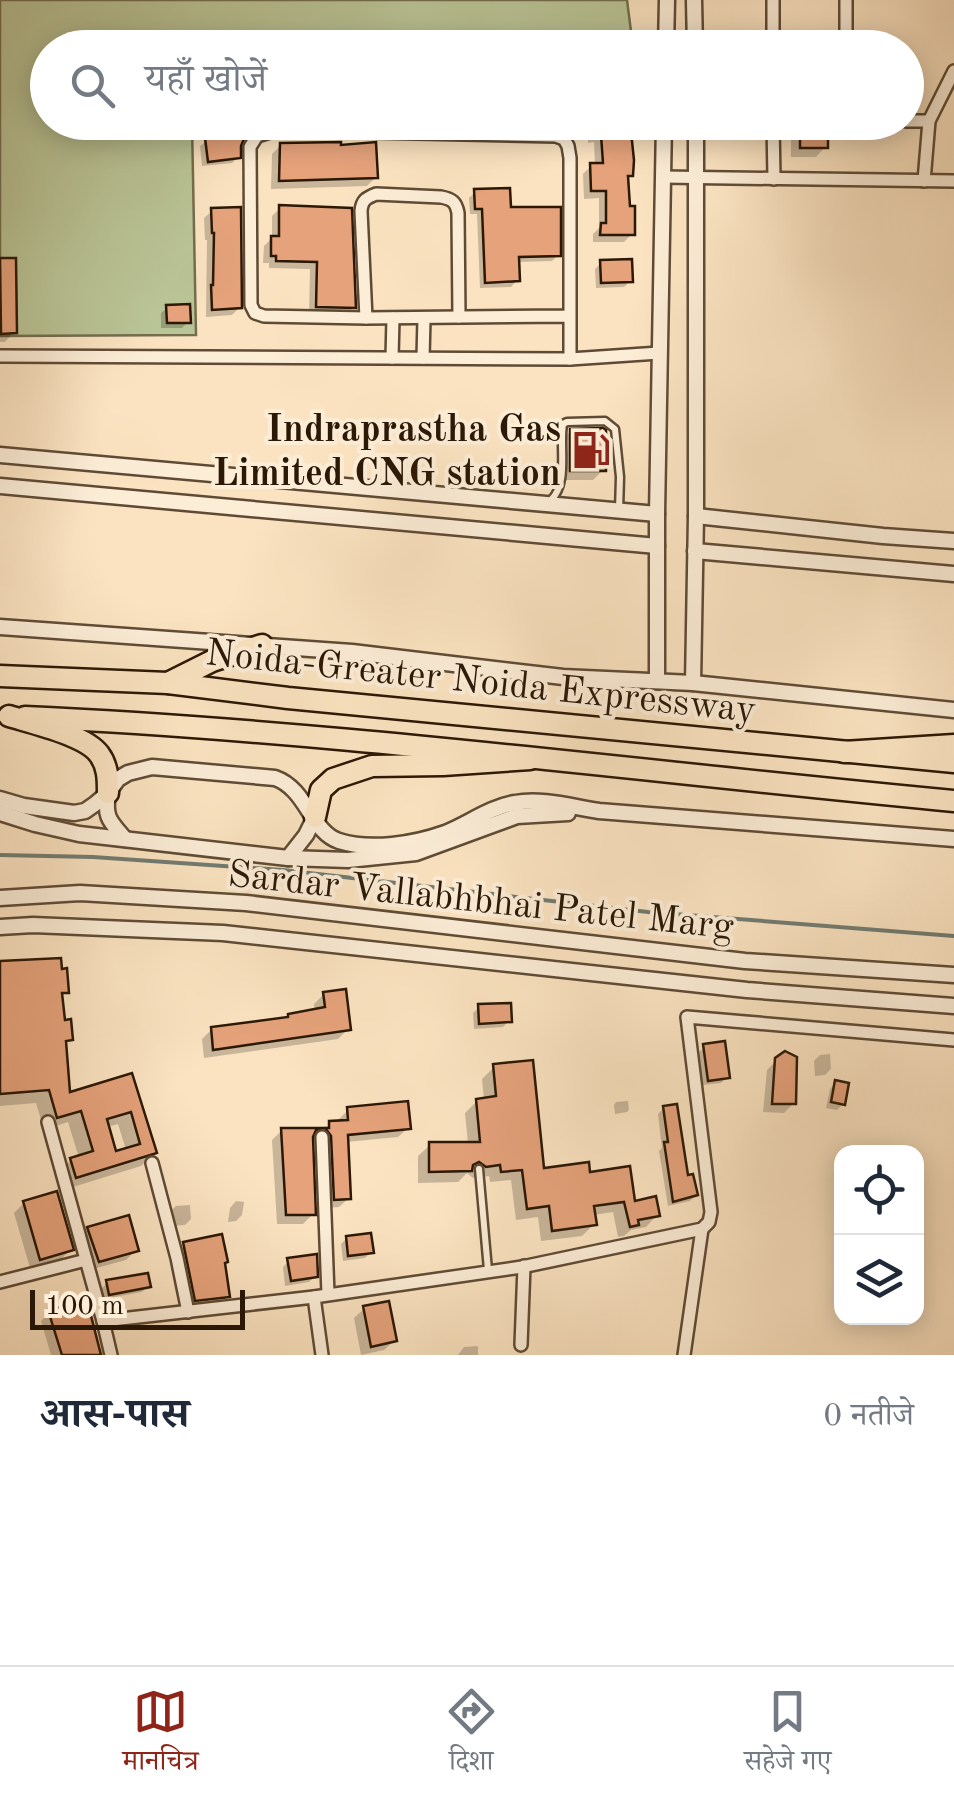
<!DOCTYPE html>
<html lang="hi">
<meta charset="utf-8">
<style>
:root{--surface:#fff;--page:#f2f2f3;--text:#1f2937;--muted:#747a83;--line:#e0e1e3;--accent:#8f2418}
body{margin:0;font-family:"Old Standard TT","Noto Serif Devanagari",serif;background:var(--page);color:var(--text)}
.controls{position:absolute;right:30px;bottom:30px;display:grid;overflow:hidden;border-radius:20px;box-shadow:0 5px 25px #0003}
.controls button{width:90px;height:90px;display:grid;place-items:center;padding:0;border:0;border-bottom:2px solid var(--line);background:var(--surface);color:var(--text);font:50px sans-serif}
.scale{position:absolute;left:30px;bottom:25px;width:215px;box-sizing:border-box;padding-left:10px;border:5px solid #2b1806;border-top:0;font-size:28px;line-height:35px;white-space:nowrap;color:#2b1806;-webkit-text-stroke:8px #fcedd7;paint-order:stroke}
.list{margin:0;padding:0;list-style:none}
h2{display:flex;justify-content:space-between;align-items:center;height:130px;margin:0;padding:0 40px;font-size:42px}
h2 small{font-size:32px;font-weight:400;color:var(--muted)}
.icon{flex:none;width:55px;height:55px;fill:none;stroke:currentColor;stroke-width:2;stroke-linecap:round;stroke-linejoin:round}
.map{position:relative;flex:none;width:954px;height:1355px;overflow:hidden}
.search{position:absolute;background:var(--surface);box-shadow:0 5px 25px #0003;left:30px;right:30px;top:30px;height:110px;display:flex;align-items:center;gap:25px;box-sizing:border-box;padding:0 35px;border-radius:55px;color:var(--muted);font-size:38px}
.sheet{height:310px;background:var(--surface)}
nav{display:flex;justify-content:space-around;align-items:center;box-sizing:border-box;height:140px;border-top:2px solid var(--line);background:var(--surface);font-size:28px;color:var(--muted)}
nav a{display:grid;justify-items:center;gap:5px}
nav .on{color:var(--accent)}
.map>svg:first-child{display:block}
</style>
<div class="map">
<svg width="954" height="1355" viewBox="0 0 954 1355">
<rect width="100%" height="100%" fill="#fbe3c1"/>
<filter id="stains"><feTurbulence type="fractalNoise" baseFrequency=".002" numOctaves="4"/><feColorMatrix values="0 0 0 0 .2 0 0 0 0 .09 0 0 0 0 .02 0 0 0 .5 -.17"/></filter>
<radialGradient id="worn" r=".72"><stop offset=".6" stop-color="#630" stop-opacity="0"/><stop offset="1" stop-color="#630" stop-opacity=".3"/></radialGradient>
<polygon fill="#bac597" stroke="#726e4e" stroke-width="2.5" points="0,0 627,0 633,47 48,48 48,122 192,123 196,335 0,336"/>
<g fill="#0003" fill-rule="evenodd">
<polygon points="202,122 241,122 238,157 232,163 202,166 200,146 204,143"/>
<polygon points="588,122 628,122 630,175 626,179 632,234 624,242 593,242 593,234 599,228 599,198 584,199 583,174 591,166 595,165 594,142 588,143"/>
<polygon points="791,122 825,122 825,147 816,157 791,157"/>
<polygon points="281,145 376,177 367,186 271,189 272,154"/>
<polygon points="475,192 509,210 558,255 552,261 517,262 517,280 511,287 480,288 477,214 470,214 469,198"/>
<polygon points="280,208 354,307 346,315 309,315 310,269 269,268 269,263 263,263 264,246 272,238 272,216"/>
<polygon points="212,211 240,307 232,315 206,317 207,240 205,240 204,218"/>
<polygon points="1,261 14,332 5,342 0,342"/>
<polygon points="601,263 630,281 624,287 596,288 595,269"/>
<polygon points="168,307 188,322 182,328 161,328 161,313"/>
<polygon points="571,431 603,470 593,480 561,480 561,441"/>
<path d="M0,963L66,992L60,998L62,1023L70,1039L64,1046L68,1095L131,1076L154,1153L141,1166L63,1190L58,1173L71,1160L79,1158L68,1122L44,1130L36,1103L0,1106ZM118,1124L126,1150L114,1154L107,1127Z"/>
<polygon points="324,994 348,1029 338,1039 204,1058 202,1039 212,1029 285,1020 289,1016 315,1012 314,1004"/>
<polygon points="479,1007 509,1021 503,1027 474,1029 473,1013"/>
<polygon points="705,1047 727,1077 721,1083 703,1085 698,1053"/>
<polygon points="830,1054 831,1069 825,1075 815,1076 814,1061 820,1055"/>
<polygon points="777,1060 794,1103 784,1113 763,1112 767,1070"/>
<polygon points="494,1067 542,1170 588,1175 633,1204 657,1215 646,1227 631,1230 624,1236 618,1237 613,1212 593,1215 594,1224 582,1236 541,1241 538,1217 516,1220 511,1180 490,1182 489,1176 473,1178 467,1173 458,1182 418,1183 418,1156 430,1145 468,1144 465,1113 477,1101 484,1100 482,1079"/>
<polygon points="836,1083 843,1104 837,1110 826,1108 830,1089"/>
<polygon points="628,1101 629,1110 627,1112 615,1114 614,1105 616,1102"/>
<polygon points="664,1108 686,1178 696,1195 690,1201 668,1206 659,1151 662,1148 658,1114"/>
<polygon points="348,1110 408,1128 398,1137 346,1142 349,1198 339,1207 325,1208 322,1146 315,1137 310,1138 313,1214 303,1224 277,1224 272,1140 282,1130 324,1130 330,1124 339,1123 338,1120"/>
<polygon points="236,1201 244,1202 242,1215 236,1221 228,1222 230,1208"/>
<polygon points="24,1203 71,1249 61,1259 30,1268 14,1213"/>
<polygon points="190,1205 191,1219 185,1225 172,1226 170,1212 176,1206"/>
<polygon points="88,1229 136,1250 126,1260 89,1270 78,1239"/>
<polygon points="347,1238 371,1252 365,1258 343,1261 341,1244"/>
<polygon points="184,1245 222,1265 228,1296 218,1306 186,1310 174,1254"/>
<polygon points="289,1261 315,1276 309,1282 285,1286 283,1267"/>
<polygon points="108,1282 148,1286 142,1292 103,1299 101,1289"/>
<polygon points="364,1309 394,1341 384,1350 361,1355 354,1318"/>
<polygon points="50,1312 99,1355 51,1355 41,1321"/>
<polygon points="478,1346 478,1355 458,1355 464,1347"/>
</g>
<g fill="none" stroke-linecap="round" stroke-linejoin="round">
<polyline stroke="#717b72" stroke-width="4" points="0,855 93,857 283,870 648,912 954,936"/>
</g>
<g fill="#e5a27b" stroke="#2b1806" stroke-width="2.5" fill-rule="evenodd">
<polygon points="208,122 242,122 244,139 241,146 241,158 208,162 205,138 209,137"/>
<polygon points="596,122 630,122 634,160 633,176 628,176 630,206 635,206 635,235 600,235 601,223 606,223 606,191 591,191 590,163 603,163 601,135 596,135"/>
<rect x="800" y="122" width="28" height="26"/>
<polygon points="341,142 341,145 376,142 378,178 279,181 280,143"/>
<polygon points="510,188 511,207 561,207 561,256 519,257 520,281 485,283 482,209 475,209 474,189"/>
<polygon points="279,205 352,208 356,308 316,307 317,262 276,261 276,256 271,256 271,236 279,236"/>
<polygon points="241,207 242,308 212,310 211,285 213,285 214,233 212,233 211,208"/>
<polygon points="0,258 16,258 17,333 1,334"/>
<polygon points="632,259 633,282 601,283 600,260"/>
<polygon points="190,304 191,323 167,323 166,305"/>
<polygon points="603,428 606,430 606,471 570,471 570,429"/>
<path d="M61,958L62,969L67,968L69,993H62L65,1020L71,1019L73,1040L66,1041L70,1092L132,1073L157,1153L76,1178L70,1158L93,1151L81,1111L57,1118L49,1090L0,1094V961ZM131,1112L140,1144L116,1151L107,1119Z"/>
<polygon points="346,989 351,1030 213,1050 211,1027 288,1017 288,1014 325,1007 323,992"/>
<polygon points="511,1003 512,1022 479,1024 478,1004"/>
<polygon points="725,1041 730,1078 708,1081 703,1044"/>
<polygon points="785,1051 797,1057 796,1104 772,1104 775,1058"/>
<polygon points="533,1060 544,1168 589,1162 590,1172 630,1166 635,1201 656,1196 660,1216 638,1220 639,1225 630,1227 624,1202 594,1206 597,1225 552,1231 549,1206 527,1209 522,1170 501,1172 500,1165 486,1167 479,1162 473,1165 472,1171 429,1172 429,1142 480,1142 476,1099 496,1096 493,1064"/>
<polygon points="835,1080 849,1083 845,1105 831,1102"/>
<polygon points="408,1101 411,1129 348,1135 351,1199 334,1200 331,1136 325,1128 316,1130 313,1137 316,1215 286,1215 281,1128 329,1128 329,1121 348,1120 347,1107"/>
<polygon points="677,1104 688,1175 693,1174 698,1195 673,1202 664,1142 668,1142 663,1106"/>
<polygon points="57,1191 74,1250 40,1260 23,1201"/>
<polygon points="129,1215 139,1251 99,1262 87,1227"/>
<polygon points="371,1233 374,1253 348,1256 346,1236"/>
<polygon points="222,1234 228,1262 225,1263 230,1297 195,1301 183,1242"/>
<polygon points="317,1254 318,1277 291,1281 287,1258"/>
<polygon points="148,1273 151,1287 109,1295 106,1280"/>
<polygon points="87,1300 101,1355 62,1355 48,1310"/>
<polygon points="389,1301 397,1341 371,1347 363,1306"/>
</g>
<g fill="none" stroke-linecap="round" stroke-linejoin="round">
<g stroke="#5f4b35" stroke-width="11">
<g id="service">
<path d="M551,500C569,483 559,448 563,424L567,422L605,421L615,429L620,477L619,510"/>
<polyline points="479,1169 488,1270"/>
</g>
</g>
<g stroke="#5f4b35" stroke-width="16">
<g id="minor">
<polyline points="773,0 773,48"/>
<polyline points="846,0 846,48"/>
<polyline points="906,121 929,121"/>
<polyline points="773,122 774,179"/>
<polyline points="662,177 954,181"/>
<polyline points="924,181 929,121 954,71"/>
<polyline points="568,316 366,318 264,316 255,313 251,305 250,147 257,136 276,130 556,136 564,139 568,146 570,158 570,359"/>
<path d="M366,318L361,211C362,200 366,198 376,194L441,197C452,199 456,202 458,213L459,317"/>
<polyline points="0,356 570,359 659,353"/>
<polyline points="392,358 393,318"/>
<polyline points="423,358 424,318"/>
<polyline points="48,1122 103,1321"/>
<polyline points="322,1137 328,1294"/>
<polyline points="152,1163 177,1258 188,1312"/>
<polyline points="0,1282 86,1260"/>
<polyline points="521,1345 524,1266"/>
<polyline points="111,1355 103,1321 314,1297"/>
<polyline points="322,1355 314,1297 522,1267 702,1229 709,1222 711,1212 687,1017 954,1040"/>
<polyline points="684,1355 702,1229"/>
</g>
</g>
<g stroke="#5f4b35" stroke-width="19">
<g id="tertiary">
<polyline points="694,0 695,48"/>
<polyline points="666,48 667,0"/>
<polyline points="0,455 657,514"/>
<polyline points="0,486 657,546"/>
<polyline points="696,516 883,536 954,541"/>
<polyline points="695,551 954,574"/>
<polyline points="0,627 352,652 563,677 693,683 954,710"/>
<polyline points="657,681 657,514 664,122"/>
<polyline points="693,683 696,516 696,122"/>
<path d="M108,793C104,818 110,821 125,839"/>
<path d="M0,799L24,806L74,813L85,811L95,804L108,793L118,779L128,773L152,767L275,778C307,789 311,832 339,841C371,851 414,844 445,833C468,824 490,807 515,803C542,798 572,807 599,811L954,839"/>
<polyline points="0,813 35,824 79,834 288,858 348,860 416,853 517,816 568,813"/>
<polyline points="288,858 306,835 315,817"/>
<polyline points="0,898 80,893 246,903 745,961 954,975"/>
<polyline points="0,927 33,925 223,933 747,990 954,1006"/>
</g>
</g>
<g stroke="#2b1806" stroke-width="25">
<g id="trunk">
<polyline points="0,676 168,683 288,698 954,762"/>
<path d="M25,717C335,731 645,772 954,801"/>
</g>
</g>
<g stroke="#2b1806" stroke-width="25">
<g id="motorway">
<polyline points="168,683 212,661 262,645"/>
<path d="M9,716C32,723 85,735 99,754C108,766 108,779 108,793"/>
<polyline points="844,752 954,745"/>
<polyline points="315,817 321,790 333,779 372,766 443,765 530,759"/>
</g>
</g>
<use href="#service" stroke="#fcedd7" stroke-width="6"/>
<use href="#minor" stroke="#fcedd7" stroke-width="11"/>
<use href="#tertiary" stroke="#fcedd7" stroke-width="14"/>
<use href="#trunk" stroke="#fbe3c1" stroke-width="20"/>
<use href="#motorway" stroke="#fbe3c1" stroke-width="20"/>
</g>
<defs>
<g id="fuel-bare" transform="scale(3)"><path d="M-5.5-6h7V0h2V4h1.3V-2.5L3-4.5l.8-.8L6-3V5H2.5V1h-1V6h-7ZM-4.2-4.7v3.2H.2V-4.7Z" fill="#8f2418" stroke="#fcedd7" stroke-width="2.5" paint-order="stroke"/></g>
</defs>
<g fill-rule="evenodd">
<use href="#fuel-bare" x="591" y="450"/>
</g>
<g text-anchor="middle" stroke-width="8" stroke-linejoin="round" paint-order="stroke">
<g font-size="38" font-weight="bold" fill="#2b1806" stroke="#fcedd7" text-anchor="end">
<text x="561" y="441">Indraprastha Gas<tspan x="561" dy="44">Limited CNG station</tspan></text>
</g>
<g font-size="38" fill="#2b1806" stroke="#fcedd7">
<text transform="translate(481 680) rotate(6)" y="13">Noida-Greater Noida Expressway</text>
<text transform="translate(481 899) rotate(6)" y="13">Sardar Vallabhbhai Patel Marg</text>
</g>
</g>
<rect width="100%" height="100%" filter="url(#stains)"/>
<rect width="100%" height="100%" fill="url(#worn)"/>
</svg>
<div class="controls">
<button><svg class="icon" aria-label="locate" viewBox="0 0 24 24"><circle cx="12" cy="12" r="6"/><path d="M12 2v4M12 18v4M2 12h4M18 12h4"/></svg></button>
<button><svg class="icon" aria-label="layers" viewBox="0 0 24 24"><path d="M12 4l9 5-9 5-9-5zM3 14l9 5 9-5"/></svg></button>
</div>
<div class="scale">100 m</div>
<div class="search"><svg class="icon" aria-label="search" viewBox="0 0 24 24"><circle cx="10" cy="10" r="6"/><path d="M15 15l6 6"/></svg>यहाँ खोजें</div>
</div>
<section class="sheet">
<h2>आस-पास<small>0 नतीजे</small></h2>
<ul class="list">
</ul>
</section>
<nav>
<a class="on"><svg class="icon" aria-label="map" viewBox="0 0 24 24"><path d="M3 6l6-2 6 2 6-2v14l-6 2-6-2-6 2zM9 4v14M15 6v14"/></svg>मानचित्र</a>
<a><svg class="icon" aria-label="directions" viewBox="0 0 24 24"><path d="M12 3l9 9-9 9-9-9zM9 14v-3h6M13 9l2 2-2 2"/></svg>दिशा</a>
<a><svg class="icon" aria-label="saved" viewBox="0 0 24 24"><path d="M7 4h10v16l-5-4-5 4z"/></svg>सहेजे गए</a>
</nav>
